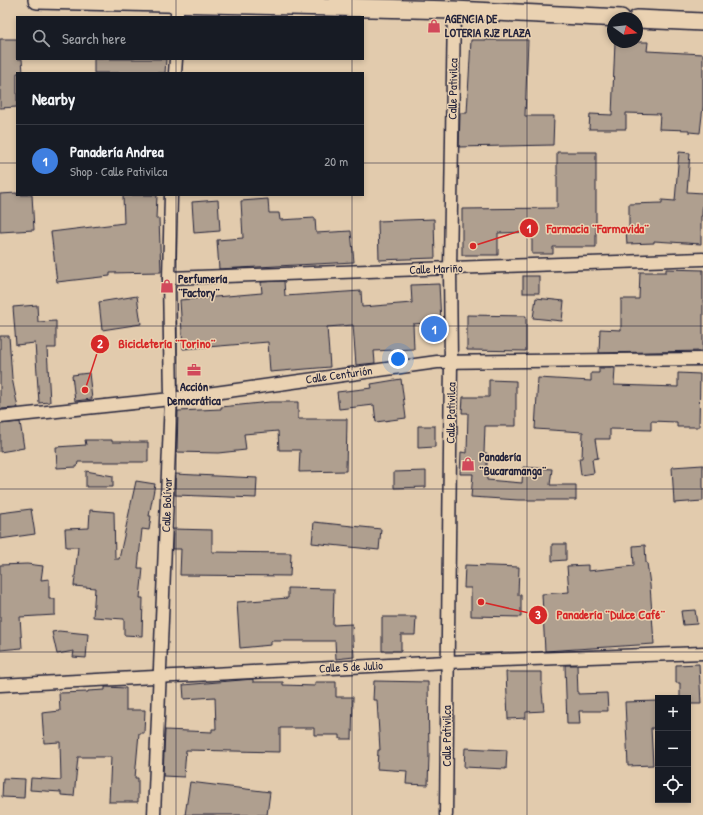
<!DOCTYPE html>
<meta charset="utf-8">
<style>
:root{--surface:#171b24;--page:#242831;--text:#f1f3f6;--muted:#9ea1a6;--line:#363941;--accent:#0f766e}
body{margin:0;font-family:"Patrick Hand",sans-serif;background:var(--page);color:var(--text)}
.controls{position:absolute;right:12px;bottom:12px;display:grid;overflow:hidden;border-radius:0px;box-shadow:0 2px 6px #0003}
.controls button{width:36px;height:36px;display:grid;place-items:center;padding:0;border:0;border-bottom:1px solid var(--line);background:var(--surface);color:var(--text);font:20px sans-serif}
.compass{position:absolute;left:607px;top:12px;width:36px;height:36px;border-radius:50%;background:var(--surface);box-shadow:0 2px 6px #0003;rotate:105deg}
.you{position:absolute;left:398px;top:359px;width:14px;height:14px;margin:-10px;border:3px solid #fff;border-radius:50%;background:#1a73e8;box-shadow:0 0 0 6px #1a73e833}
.badge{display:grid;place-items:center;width:26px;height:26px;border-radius:50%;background:var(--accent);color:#fff;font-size:13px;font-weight:700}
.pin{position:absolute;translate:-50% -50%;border:2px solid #fff;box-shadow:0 1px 4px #0006}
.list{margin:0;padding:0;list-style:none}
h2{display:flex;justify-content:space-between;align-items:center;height:52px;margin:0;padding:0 16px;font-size:17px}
h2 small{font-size:13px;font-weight:400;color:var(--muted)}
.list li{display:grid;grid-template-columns:26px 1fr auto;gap:12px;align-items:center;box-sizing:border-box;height:72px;padding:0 16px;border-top:1px solid var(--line)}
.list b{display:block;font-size:15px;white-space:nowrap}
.list p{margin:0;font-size:13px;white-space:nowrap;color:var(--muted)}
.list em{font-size:13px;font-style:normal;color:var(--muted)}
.icon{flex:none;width:22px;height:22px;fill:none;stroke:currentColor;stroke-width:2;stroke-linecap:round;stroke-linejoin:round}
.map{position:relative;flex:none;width:703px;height:815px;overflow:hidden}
.search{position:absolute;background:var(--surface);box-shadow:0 2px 6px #0003;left:16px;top:16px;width:348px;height:44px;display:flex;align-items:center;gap:10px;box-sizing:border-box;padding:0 14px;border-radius:0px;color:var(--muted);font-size:15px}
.panel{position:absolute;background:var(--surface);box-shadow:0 2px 6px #0003;left:16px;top:72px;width:348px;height:124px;border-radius:0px}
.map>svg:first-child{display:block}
</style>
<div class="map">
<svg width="703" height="815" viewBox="0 0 703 815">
<rect width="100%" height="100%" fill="#e2cbad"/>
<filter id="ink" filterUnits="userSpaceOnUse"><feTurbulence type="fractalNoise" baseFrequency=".025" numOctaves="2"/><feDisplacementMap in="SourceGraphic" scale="8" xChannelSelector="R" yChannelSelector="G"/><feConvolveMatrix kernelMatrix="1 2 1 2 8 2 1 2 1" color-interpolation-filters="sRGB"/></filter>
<g filter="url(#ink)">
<g fill="#af9f8f" stroke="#22223b">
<polygon points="0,39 17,39 17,59 22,59 23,73 17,73 17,107 0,108"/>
<polygon points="471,40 528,40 525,116 554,116 553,145 459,147 460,113 467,113"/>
<polygon points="615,42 648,42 647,51 703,54 703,106 700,133 689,132 689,130 659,129 660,114 626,113 626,129 589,129 590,114 612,115"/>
<polygon points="94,59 166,59 165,73 94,73"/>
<polygon points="557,152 596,152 596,247 553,247 553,254 532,254 532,232 498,233 498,255 462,255 462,209 557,208"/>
<polygon points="679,152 690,153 687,192 703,193 702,216 701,216 701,244 654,241 654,243 627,244 626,229 629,228 629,204 662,203 662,200 675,201"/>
<polygon points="17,193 17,195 32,195 34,230 0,232 0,194"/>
<polygon points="123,195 157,195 156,219 159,219 161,272 110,273 110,276 57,282 51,232 124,223"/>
<polygon points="268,199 269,213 279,213 280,220 315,218 316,233 351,231 354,262 219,269 217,240 243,238 241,201"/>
<polygon points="218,200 220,231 194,233 192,202"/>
<polygon points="434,219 435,258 379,260 378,221"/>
<polygon points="666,269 703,270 703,351 599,353 600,329 621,330 621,299 639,299 640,272 666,272"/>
<rect x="523" y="276" width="16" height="17"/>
<polygon points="284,281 285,296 361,291 362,307 412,303 411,285 439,284 441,322 413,324 414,349 374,351 375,363 365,364 356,365 353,325 327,327 330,367 270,372 268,342 183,349 180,300 262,293 261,282"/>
<polygon points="137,296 141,324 102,330 99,302"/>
<polygon points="536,298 564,301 562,321 533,318"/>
<polygon points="37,305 38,322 56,321 56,348 47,348 50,402 39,403 35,343 16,345 13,307"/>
<polygon points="467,315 526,316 526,351 467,350"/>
<polygon points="0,336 9,336 12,378 18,408 0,409"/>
<polygon points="599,368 615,368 614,385 678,387 678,373 700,374 699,427 677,427 677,422 651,421 651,430 610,429 610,439 595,439 598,458 592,459 594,473 581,475 579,458 582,458 583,432 535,429 538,378 591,381 591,373 599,373"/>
<polygon points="89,373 92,399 75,401 72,375"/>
<polygon points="401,379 406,418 376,422 374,405 339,409 337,392 372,388 371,384"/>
<polygon points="489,380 516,381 516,426 485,426 484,453 487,453 487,480 522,483 523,467 552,469 550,485 576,485 576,500 518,500 471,497 473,474 460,474 461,452 467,453 468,413 462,413 463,397 489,397"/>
<polygon points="270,402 298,402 298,419 347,419 346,471 299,472 300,450 279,450 278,431 244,434 246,450 218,453 177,452 178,411 221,409 221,407"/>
<polygon points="20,422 24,448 0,452 0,424"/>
<polygon points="418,426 435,426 435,447 418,448"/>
<polygon points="85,440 112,440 112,442 148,442 148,462 78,462 77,467 57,468 56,447 86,445"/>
<polygon points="703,465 703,501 674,503 672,467"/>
<polygon points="86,471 113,476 113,487 86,487"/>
<polygon points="426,471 426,487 394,488 394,472"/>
<polygon points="175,474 257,478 256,498 175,495"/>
<polygon points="136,481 155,484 149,516 151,516 149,530 142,529 138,568 143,568 140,598 143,598 142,636 124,635 124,619 93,617 95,588 74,586 78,547 66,547 65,529 89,528 90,510 114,512 115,559 119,559"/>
<polygon points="31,509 35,534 0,539 0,513"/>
<polygon points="314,522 381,529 379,550 312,543"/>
<polygon points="173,529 212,530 212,552 291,553 290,576 180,575 181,549 172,549"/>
<polygon points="552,544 566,544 566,560 552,561"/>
<polygon points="645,545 646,563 647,563 650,585 654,644 545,651 542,594 569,592 567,566 588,565 588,571 634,566 633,546"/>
<polygon points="27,564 43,566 41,580 49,579 49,599 55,599 55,615 20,617 22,648 0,650 0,565"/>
<polygon points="465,565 519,567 518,595 521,595 521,617 471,616 471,588 464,588"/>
<polygon points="288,588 334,589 333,625 352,624 354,657 336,659 335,641 271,641 271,645 240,648 237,602 288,598"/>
<polygon points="695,610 697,624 683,625 681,611"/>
<polygon points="382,617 416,617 415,635 401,635 401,651 382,651"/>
<polygon points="59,631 88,634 86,658 73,657 74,651 57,654 52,632"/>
<polygon points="699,664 701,704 688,704 688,698 680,698 680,683 676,683 676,665"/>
<polygon points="565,665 577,665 578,694 607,693 608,711 579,711 580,724 567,724"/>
<polygon points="506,672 542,672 542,692 544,711 526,712 526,718 508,719"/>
<polygon points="253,679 253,682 283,682 283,685 315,686 315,682 336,682 336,697 353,697 352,739 340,739 340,735 314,735 314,728 280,728 280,752 186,750 184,777 163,776 165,730 212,732 212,729 216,729 215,697 184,699 183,685"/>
<polygon points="374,681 428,682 429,756 428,785 406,784 407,771 377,769 378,750 380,750 377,700 373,700"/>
<polygon points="105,687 126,688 126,710 145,710 144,733 139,733 135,778 138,778 138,802 109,802 111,757 78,757 74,796 61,795 61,792 30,790 31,778 61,780 60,742 44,743 42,713 60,711 59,693 88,692 88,691 105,690"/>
<polygon points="658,701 658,728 651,728 653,765 628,766 625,702"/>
<polygon points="465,748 507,750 506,769 464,767"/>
<polygon points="3,778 25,779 24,798 2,797"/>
<polygon points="190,782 270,792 267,815 185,815"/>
</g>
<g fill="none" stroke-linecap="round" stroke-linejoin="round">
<g stroke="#22223b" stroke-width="15">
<g id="street">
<polyline points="177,17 177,0"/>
<polyline points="175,73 176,59"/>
<polyline points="169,278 703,259"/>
<polyline points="0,417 171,399 437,362 703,359"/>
<polyline points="0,685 447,662 703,653"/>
<polyline points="154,815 171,399 169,278 171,195"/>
<polyline points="446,815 451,362 450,269 454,10"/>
</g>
</g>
<g stroke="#22223b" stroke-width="20">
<g id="secondary">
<polyline points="37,0 454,10 621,18"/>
<polyline points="637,19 703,22"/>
</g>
</g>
<use href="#street" stroke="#ead2b2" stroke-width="12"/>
<use href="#secondary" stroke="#ead2b2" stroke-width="17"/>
</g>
</g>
<path fill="none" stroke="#22223b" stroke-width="1" stroke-opacity="0.55" d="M176,0V17M352,0V17M527,0V815M176,59V73M352,59V73M0,163H17M363,163H703M176,195V815M352,195V815M0,326H703M0,489H703M0,652H703"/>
<defs>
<g id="shop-bare" transform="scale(1.08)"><path d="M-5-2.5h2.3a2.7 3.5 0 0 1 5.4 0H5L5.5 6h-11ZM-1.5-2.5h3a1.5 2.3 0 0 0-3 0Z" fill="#d1495b" stroke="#ead2b2" stroke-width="2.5" paint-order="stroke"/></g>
<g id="office-bare" transform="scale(1.08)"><path d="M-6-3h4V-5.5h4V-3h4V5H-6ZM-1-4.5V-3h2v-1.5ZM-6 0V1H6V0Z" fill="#d1495b" stroke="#ead2b2" stroke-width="2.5" paint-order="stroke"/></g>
</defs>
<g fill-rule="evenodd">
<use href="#shop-bare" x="434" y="26"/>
<use href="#shop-bare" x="167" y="286"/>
<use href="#office-bare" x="194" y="370"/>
<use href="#shop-bare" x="468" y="464"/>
</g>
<g text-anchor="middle" stroke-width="3" stroke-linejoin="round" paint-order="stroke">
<g font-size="12" font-weight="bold" fill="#22223b" stroke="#ead2b2" text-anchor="start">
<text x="445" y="23">AGENCIA DE<tspan x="445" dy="14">LOTERIA RJZ PLAZA</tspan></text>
<text x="178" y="283">Perfumería<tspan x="178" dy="14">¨Factory¨</tspan></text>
<text x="194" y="391" text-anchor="middle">Acción<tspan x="194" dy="14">Democrática</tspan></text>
<text x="479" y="461">Panadería<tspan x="479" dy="14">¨Bucaramanga¨</tspan></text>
</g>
<g font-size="12" fill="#22223b" stroke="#ead2b2">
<text transform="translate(453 89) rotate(-89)" y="4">Calle Pativilca</text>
<text transform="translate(436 269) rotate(-2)" y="4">Calle Mariño</text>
<text transform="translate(339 375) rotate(-8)" y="4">Calle Centurión</text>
<text transform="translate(451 413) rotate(-89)" y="4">Calle Pativilca</text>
<text transform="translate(167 505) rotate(-88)" y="4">Calle Bolívar</text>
<text transform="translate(351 667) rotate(-3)" y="4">Calle 5 de Julio</text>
<text transform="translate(447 736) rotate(-90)" y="4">Calle Pativilca</text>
</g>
</g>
<path fill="none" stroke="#d62828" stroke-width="1.5" d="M473 246L529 228M85 390L100 344M481 602L538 615"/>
<g fill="#d62828" stroke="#ead2b2" stroke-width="1.5">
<circle cx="473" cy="246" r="4"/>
<circle cx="85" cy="390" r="4"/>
<circle cx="481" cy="602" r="4"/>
<circle cx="529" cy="228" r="10"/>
<circle cx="100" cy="344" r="10"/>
<circle cx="538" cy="615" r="10"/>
</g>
<g font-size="12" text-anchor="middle" font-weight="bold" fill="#fff">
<text x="529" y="233">1</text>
<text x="100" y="348">2</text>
<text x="538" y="619">3</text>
</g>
<g font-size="13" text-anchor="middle" font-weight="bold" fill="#d62828" stroke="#ead2b2" stroke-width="3" stroke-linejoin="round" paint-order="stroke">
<text x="598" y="233">Farmacia ¨Farmavida¨</text>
<text x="167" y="348">Bicicletería ¨Torino¨</text>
<text x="611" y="619">Panadería ¨Dulce Café¨</text>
</g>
</svg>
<div class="controls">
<button>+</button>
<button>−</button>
<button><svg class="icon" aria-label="locate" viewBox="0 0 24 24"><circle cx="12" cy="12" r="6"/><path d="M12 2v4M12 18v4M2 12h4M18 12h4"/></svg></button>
</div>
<svg class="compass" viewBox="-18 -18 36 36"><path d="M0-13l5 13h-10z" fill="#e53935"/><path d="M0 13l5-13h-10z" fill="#9ea1a6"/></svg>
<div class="you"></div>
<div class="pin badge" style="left:434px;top:329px;background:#3f7fe0">1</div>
<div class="search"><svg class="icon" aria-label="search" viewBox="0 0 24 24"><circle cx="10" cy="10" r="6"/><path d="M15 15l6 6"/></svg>Search here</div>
<section class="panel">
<h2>Nearby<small></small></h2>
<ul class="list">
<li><span class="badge" style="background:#3f7fe0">1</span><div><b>Panadería Andrea</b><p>Shop · Calle Pativilca</p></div><em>20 m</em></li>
</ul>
</section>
</div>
